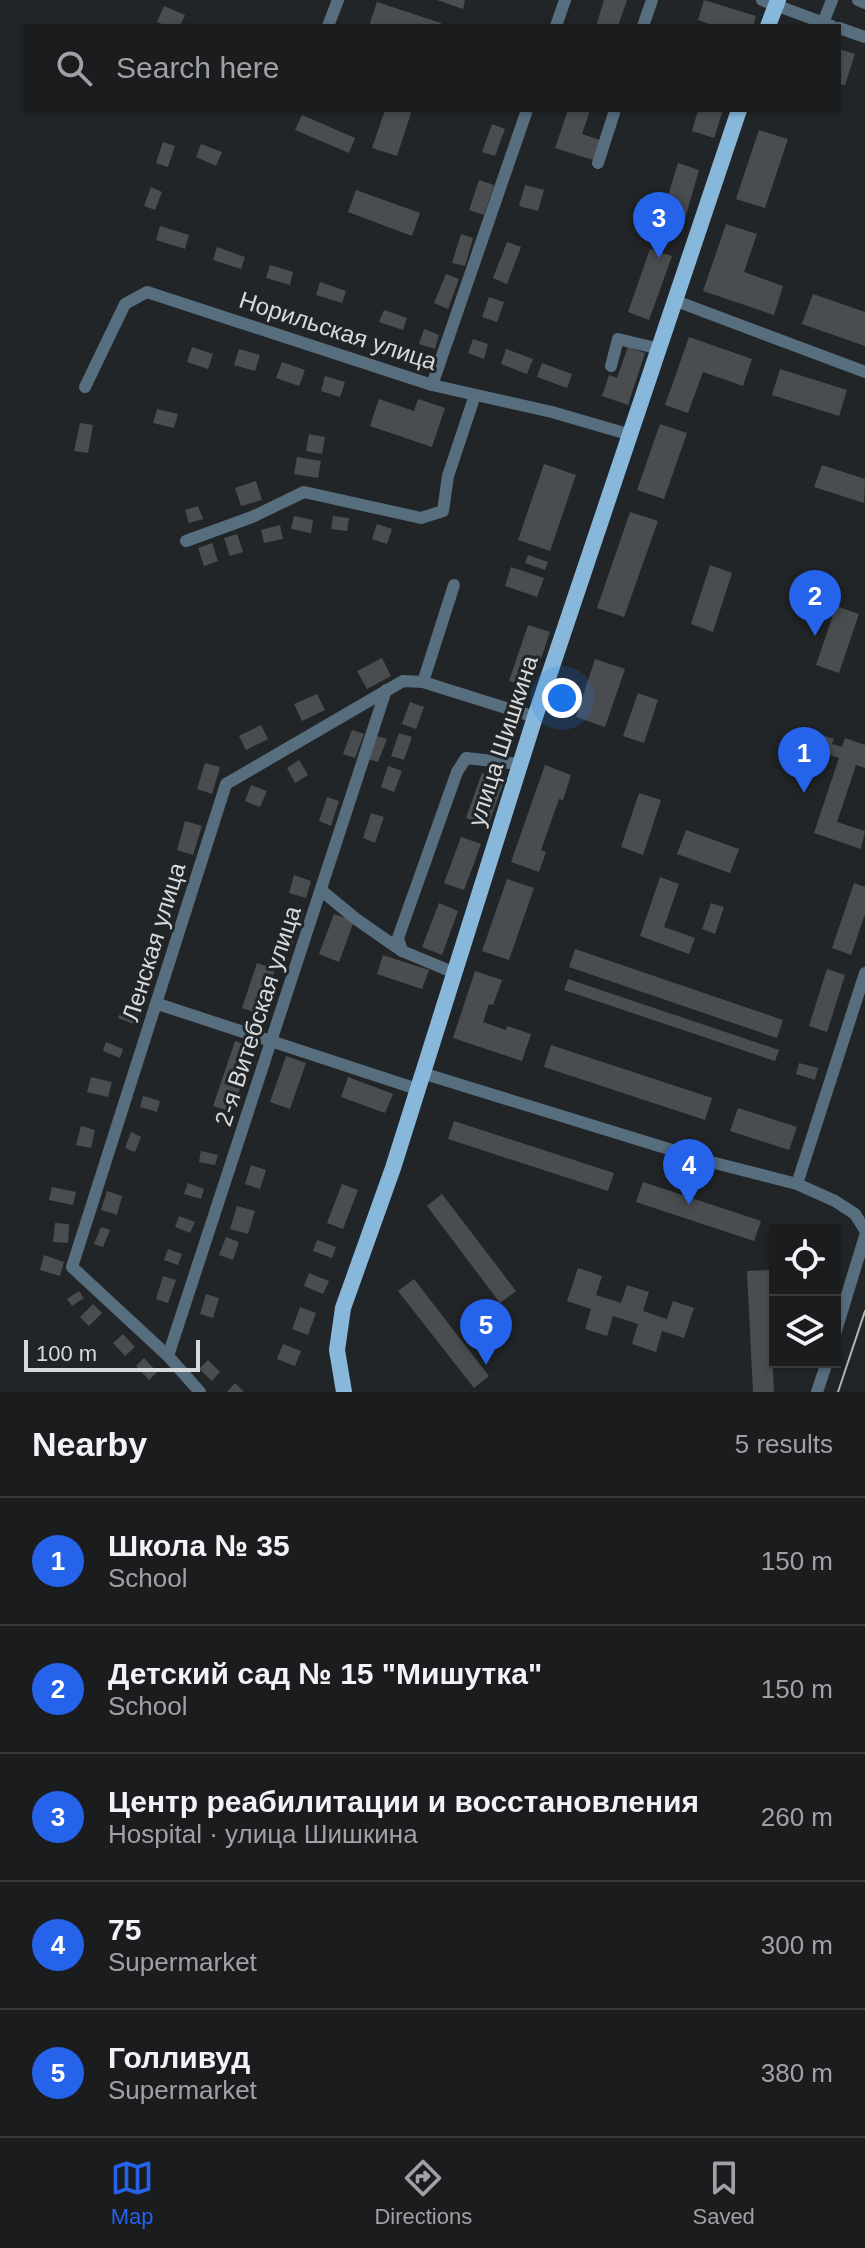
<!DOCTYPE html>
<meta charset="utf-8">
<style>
:root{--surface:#1a1c1d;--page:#232526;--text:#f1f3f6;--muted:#9fa1a4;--line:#383a3b;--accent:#2563eb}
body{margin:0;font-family:Arial,sans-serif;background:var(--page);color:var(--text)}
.controls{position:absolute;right:24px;bottom:24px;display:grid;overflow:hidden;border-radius:0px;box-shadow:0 2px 6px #0004}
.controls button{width:72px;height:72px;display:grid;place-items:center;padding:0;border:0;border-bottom:2px solid var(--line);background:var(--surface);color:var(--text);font:40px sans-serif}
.scale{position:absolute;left:24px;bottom:20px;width:176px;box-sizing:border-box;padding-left:8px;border:4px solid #d7d9db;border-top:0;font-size:22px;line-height:28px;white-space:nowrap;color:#d7d9db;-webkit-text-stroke:6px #222527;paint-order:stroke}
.you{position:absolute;left:562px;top:698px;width:28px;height:28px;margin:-20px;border:6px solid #fff;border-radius:50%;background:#1a73e8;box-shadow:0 0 0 12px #1a73e833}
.badge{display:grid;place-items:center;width:52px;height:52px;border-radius:50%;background:var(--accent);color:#fff;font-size:26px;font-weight:700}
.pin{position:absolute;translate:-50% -66px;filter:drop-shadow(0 2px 4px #0008)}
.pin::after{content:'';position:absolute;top:42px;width:28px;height:24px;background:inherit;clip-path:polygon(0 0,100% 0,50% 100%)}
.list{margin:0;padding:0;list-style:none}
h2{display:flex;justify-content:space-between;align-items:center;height:104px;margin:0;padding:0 32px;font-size:34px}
h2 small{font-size:26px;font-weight:400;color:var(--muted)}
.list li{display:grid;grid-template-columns:52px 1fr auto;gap:24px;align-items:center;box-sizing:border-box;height:128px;padding:0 32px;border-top:2px solid var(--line)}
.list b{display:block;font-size:30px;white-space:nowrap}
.list p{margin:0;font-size:26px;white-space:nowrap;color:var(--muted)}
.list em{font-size:26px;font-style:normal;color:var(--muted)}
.icon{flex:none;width:44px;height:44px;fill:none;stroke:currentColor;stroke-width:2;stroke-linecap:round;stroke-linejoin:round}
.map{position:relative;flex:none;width:865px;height:1392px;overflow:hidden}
.search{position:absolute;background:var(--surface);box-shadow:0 2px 6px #0004;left:24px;right:24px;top:24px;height:88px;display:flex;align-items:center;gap:20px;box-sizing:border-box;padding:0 28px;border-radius:0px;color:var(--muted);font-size:30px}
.sheet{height:744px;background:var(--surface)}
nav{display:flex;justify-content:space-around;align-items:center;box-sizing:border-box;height:112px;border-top:2px solid var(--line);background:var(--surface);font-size:22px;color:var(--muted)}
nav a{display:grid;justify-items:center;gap:4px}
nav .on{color:var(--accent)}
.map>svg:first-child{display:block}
</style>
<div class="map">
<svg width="865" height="1392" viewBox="0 0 865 1392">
<rect width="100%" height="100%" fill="#222527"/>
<g fill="#4a4d50">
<polygon points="437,0 465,0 463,9"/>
<polygon points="604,0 627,0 618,26 596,26"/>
<polygon points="704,0 756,16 753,26 715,26 698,20"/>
<polygon points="377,2 441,23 440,26 369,26"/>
<polygon points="164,6 185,15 180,26 167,26 157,22"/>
<polygon points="839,49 855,54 845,85 839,84"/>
<polygon points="385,110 412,110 397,156 372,148"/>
<polygon points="568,110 590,110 582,134 600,140 593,160 555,148"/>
<polygon points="698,110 723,110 714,138 692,131"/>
<polygon points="302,115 355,138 349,153 295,130"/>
<polygon points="492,124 505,129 495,156 482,152"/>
<polygon points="759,130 788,139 765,208 736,199"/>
<polygon points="163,142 175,146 168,167 156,163"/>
<polygon points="201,144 222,152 216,166 196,157"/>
<polygon points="678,163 699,170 682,229 660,222"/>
<polygon points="479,180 494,185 484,215 469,210"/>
<polygon points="525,185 544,190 538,211 519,206"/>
<polygon points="151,187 162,192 155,210 144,206"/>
<polygon points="356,190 420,213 412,236 348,212"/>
<polygon points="726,224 757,234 744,272 783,286 774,315 703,291"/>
<polygon points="160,226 189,235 185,249 156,240"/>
<polygon points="461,234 473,238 465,266 452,263"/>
<polygon points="507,242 521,247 507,284 493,278"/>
<polygon points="217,247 245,257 241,269 213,260"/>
<polygon points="650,249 672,256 649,320 628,312"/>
<polygon points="270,265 293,272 290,285 266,278"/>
<polygon points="446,274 459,279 448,309 434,303"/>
<polygon points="320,282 346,291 342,303 316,295"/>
<polygon points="813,294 865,312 865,346 802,324"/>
<polygon points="489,297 504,302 497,322 482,317"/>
<polygon points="384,310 407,318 403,330 379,322"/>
<polygon points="424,329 439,335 435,349 419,344"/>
<polygon points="689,337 752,359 743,386 703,372 688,413 665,405"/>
<polygon points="473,339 488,344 484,359 468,353"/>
<polygon points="192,347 213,354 208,369 187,362"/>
<polygon points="628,347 645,353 628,405 602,396 609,375 617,378"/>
<polygon points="239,349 260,355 255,371 234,365"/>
<polygon points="506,349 533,359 527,374 501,364"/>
<polygon points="282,362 305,370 299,386 276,378"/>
<polygon points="542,363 572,374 567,388 537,377"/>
<polygon points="780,369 847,390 839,416 772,395"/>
<polygon points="325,376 345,382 340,397 321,391"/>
<polygon points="379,399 414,411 418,399 445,408 432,447 370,426"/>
<polygon points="157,409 178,414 174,428 153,423"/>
<polygon points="80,423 93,425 88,453 74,451"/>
<polygon points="660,424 687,433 664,499 637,490"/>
<polygon points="309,434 325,437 322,454 306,451"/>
<polygon points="297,457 321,461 318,478 294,474"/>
<polygon points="544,464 576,475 550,551 518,540"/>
<polygon points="822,465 865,479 864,503 814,487"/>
<polygon points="256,481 262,500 241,506 235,488"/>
<polygon points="198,506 203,519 189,523 185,510"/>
<polygon points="630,512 658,521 624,617 597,608"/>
<polygon points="294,516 313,520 311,533 291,529"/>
<polygon points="333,516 349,518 347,531 331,529"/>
<polygon points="377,524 392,529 387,544 372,539"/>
<polygon points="280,525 283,539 264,543 261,530"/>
<polygon points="237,534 243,552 230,556 224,538"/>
<polygon points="212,543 218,561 204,566 198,548"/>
<polygon points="528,555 548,562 545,570 525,563"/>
<polygon points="710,565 732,573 713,632 691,624"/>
<polygon points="511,567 544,578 537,597 505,586"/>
<polygon points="836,606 859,614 839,673 816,665"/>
<polygon points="528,625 550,632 531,688 509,681"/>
<polygon points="382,658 391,676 367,689 357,671"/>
<polygon points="595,659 625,669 605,727 576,717"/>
<polygon points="638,693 658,700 644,743 623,736"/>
<polygon points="317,694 325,710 302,721 294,704"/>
<polygon points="410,702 424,707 416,729 402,724"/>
<polygon points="261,725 268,739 246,750 239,736"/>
<polygon points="802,728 834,739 832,744 842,747 845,738 865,745 865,768 856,765 837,822 865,831 861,849 814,833 839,758 830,755 829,758 796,747"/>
<polygon points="352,730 364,734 355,758 343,754"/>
<polygon points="399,733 412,737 404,760 391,756"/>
<polygon points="377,736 387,739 378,762 368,759"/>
<polygon points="299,760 308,775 295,783 287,768"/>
<polygon points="205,763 220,767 212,794 197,789"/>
<polygon points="545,765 571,775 563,800 559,799 541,850 546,852 539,872 511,862"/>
<polygon points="388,766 402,771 394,792 381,787"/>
<polygon points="482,773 504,781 488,826 466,818"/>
<polygon points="251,785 267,791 260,807 245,801"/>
<polygon points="639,793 661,800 643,855 621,847"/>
<polygon points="327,797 339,801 331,826 319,821"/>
<polygon points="371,813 384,817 375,843 363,838"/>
<polygon points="185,821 202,826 193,855 177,850"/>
<polygon points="686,830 739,849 730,873 677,854"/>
<polygon points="461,837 481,844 464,890 444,883"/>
<polygon points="294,875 311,881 306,898 289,893"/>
<polygon points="660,877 679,884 664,927 695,938 689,954 640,936"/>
<polygon points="507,879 534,888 509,960 482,951"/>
<polygon points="854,883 865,887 865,914 851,955 832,948"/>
<polygon points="167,885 179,890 169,915 158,911"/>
<polygon points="439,903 458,911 442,955 422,947"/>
<polygon points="711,903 724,907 715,934 702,929"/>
<polygon points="290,906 304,910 292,946 279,941"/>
<polygon points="334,914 354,921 339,962 319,954"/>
<polygon points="149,943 158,946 149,972 140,968"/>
<polygon points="575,949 783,1020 777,1038 569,967"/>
<polygon points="383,955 429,970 422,989 377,974"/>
<polygon points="257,963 275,969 260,1014 242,1008"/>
<polygon points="827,969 845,975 827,1032 809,1026"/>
<polygon points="475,971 502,980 493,1005 489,1004 483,1022 506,1030 507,1026 531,1034 522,1061 453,1038"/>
<polygon points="568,979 779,1050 775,1061 564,990"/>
<polygon points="123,1008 138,1014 134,1024 118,1018"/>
<polygon points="235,1041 254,1048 232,1112 213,1106"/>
<polygon points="106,1042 123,1049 120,1058 103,1051"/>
<polygon points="551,1045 712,1098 705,1120 544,1067"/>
<polygon points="286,1056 306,1063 290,1109 270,1102"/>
<polygon points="799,1063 818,1068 815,1080 796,1074"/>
<polygon points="91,1077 112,1082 108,1097 87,1092"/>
<polygon points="348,1077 393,1094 385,1113 341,1097"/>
<polygon points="143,1096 160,1101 157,1112 140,1107"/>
<polygon points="738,1108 797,1127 789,1150 730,1131"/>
<polygon points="454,1121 614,1173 608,1191 448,1139"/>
<polygon points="81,1126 95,1130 91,1148 76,1145"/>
<polygon points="131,1132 141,1137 135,1152 125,1148"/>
<polygon points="201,1151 218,1155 215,1165 199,1162"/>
<polygon points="251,1165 266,1170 260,1189 245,1184"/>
<polygon points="643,1182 761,1221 754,1241 636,1202"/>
<polygon points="188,1183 204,1189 201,1199 184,1194"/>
<polygon points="342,1184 358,1190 343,1229 327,1223"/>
<polygon points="52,1187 76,1192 73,1205 49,1200"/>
<polygon points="107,1191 122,1196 117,1215 101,1210"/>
<polygon points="442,1194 516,1291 500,1303 427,1206"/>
<polygon points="237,1206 255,1211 248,1234 230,1229"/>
<polygon points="179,1216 195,1222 190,1233 175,1227"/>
<polygon points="55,1223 69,1224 68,1243 53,1242"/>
<polygon points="101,1227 110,1230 103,1247 94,1244"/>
<polygon points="226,1237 239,1242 233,1260 219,1255"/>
<polygon points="317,1240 336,1247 332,1258 313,1251"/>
<polygon points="168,1249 182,1254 178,1265 164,1260"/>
<polygon points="44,1255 64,1262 60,1276 40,1270"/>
<polygon points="578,1268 602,1276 596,1295 621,1303 627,1285 649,1292 643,1311 667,1319 673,1301 694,1308 684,1338 662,1331 656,1352 632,1344 638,1324 613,1316 607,1336 585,1329 591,1309 567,1301"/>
<polygon points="769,1270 774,1392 753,1392 747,1271"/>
<polygon points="309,1273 329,1281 323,1294 304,1286"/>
<polygon points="163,1276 176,1280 168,1303 156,1299"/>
<polygon points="414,1279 489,1376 474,1388 398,1291"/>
<polygon points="79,1291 84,1298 72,1306 67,1299"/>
<polygon points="206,1294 219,1298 213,1318 200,1314"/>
<polygon points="93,1304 102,1313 89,1326 80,1317"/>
<polygon points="300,1307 316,1313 308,1335 292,1329"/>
<polygon points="123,1334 135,1347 125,1356 113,1343"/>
<polygon points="283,1344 301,1351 295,1366 277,1359"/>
<polygon points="144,1358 157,1372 149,1380 136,1366"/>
<polygon points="208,1360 220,1372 212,1381 199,1369"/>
<polygon points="235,1383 244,1392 227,1392"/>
</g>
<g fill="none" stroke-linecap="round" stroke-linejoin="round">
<g stroke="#576e7f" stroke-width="12">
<polyline points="762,0 832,26"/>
<polyline points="858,0 865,3"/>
<polyline points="823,23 832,0"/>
<polyline points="328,26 338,0"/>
<polyline points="556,26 565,0"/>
<polyline points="643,26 652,0"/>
<polyline points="839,28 865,37"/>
<polyline points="598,163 615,110"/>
<polyline points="676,301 865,372"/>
<polyline points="611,366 618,339 660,349"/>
<polyline points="432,385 527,110"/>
<polyline points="85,387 125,304 147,292 432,385 552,412 631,435"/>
<polyline points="186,541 252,517 304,492 421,518 443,511 448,476 475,395"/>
<polyline points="423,682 454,585"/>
<polyline points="322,891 356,919 402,951"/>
<polyline points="455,973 402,951 398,938 457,772 466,758 520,764"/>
<polyline points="158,1004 417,1089"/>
<polyline points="422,1073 711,1162 797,1184 835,1201 855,1214 865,1230"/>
<polyline points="797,1184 865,973"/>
<polyline points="835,1334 865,1236"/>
<polyline points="168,1356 386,690"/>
<polyline points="200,1392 168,1356 72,1267 226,784 403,681 423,682 535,717"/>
<polyline points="817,1392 827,1362"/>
</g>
<g stroke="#87b8db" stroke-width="16">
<polyline points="768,26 778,0"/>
<polyline points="344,1392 337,1350 343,1308 393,1168 535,717 739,110"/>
</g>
<polyline stroke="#b1b3b5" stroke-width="2" points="838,1392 865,1311"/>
</g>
<g text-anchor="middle" stroke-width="6" stroke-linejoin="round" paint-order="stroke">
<g font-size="24" fill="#d7d9db" stroke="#222527">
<text transform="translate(338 331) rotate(18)" y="8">Норильская улица</text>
<text transform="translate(503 741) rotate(-72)" y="8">улица Шишкина</text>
<text transform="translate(154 942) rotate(-73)" y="8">Ленская улица</text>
<text transform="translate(258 1016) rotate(-72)" y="8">2-я Витебская улица</text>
</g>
</g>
</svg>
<div class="controls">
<button><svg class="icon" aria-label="locate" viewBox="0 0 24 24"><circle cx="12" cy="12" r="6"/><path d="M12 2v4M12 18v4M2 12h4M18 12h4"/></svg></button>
<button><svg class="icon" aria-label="layers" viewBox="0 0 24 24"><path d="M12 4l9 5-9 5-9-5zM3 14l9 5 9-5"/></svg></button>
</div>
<div class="scale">100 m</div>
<div class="you"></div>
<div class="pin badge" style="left:804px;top:793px">1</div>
<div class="pin badge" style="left:815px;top:636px">2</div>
<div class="pin badge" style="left:659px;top:258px">3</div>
<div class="pin badge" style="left:689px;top:1205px">4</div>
<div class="pin badge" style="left:486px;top:1365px">5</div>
<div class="search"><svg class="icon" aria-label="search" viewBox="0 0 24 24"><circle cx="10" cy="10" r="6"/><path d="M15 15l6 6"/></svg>Search here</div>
</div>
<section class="sheet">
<h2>Nearby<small>5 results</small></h2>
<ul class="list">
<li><span class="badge">1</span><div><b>Школа № 35</b><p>School</p></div><em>150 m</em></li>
<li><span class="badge">2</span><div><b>Детский сад № 15 &quot;Мишутка&quot;</b><p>School</p></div><em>150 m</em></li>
<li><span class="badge">3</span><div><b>Центр реабилитации и восстановления</b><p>Hospital · улица Шишкина</p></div><em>260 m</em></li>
<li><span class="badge">4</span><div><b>75</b><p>Supermarket</p></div><em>300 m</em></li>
<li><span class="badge">5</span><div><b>Голливуд</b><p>Supermarket</p></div><em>380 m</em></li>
</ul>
</section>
<nav>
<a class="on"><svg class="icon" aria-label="map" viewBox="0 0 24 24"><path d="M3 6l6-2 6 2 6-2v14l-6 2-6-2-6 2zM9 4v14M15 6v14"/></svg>Map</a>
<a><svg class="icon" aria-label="directions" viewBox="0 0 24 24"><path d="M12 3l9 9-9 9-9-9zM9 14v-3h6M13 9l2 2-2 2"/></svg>Directions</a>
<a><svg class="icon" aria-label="saved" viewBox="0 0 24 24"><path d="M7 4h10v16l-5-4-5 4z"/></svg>Saved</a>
</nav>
